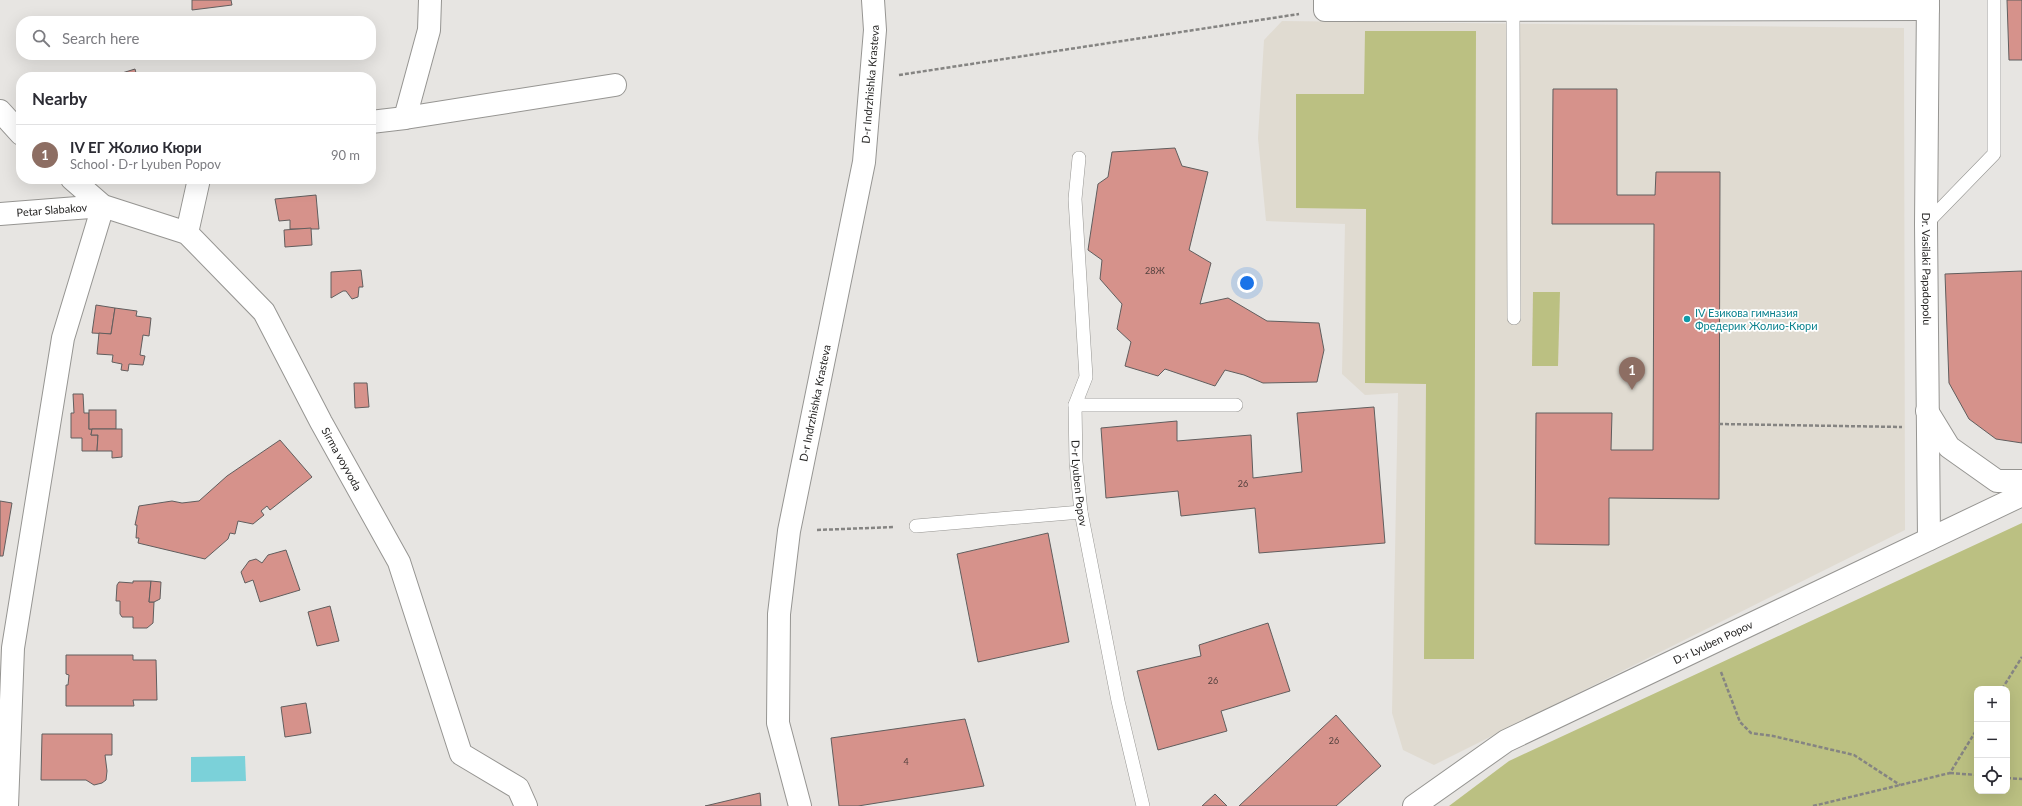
<!DOCTYPE html>
<meta charset="utf-8">
<style>
:root{--surface:#fff;--page:#f7f7f7;--text:#2b2b33;--muted:#7c7c81;--line:#e1e1e2;--accent:#038a70}
body{margin:0;font-family:Lato,sans-serif;background:var(--page);color:var(--text)}
.controls{position:absolute;right:12px;bottom:12px;display:grid;overflow:hidden;border-radius:8px;box-shadow:0 4px 16px #0002}
.controls button{width:36px;height:36px;display:grid;place-items:center;padding:0;border:0;border-bottom:1px solid var(--line);background:var(--surface);color:var(--text);font:20px sans-serif}
.you{position:absolute;left:1247px;top:283px;width:14px;height:14px;margin:-10px;border:3px solid #fff;border-radius:50%;background:#1a73e8;box-shadow:0 0 0 6px #1a73e833}
.badge{display:grid;place-items:center;width:26px;height:26px;border-radius:50%;background:var(--accent);color:#fff;font-size:13px;font-weight:700}
.pin{position:absolute;translate:-50% -33px;filter:drop-shadow(0 1px 2px #0008)}
.pin::after{content:'';position:absolute;top:21px;width:14px;height:12px;background:inherit;clip-path:polygon(0 0,100% 0,50% 100%)}
.list{margin:0;padding:0;list-style:none}
h2{display:flex;justify-content:space-between;align-items:center;height:52px;margin:0;padding:0 16px;font-size:17px}
h2 small{font-size:13px;font-weight:400;color:var(--muted)}
.list li{display:grid;grid-template-columns:26px 1fr auto;gap:12px;align-items:center;box-sizing:border-box;height:60px;padding:0 16px;border-top:1px solid var(--line)}
.list b{display:block;font-size:15px;white-space:nowrap}
.list p{margin:0;font-size:13px;white-space:nowrap;color:var(--muted)}
.list em{font-size:13px;font-style:normal;color:var(--muted)}
.icon{flex:none;width:22px;height:22px;fill:none;stroke:currentColor;stroke-width:2;stroke-linecap:round;stroke-linejoin:round}
.map{position:relative;flex:none;width:2022px;height:806px;overflow:hidden}
.search{position:absolute;background:var(--surface);box-shadow:0 4px 16px #0002;left:16px;top:16px;width:360px;height:44px;display:flex;align-items:center;gap:10px;box-sizing:border-box;padding:0 14px;border-radius:16px;color:var(--muted);font-size:15px}
.panel{position:absolute;background:var(--surface);box-shadow:0 4px 16px #0002;left:16px;top:72px;width:360px;height:112px;border-radius:16px}
.map>svg:first-child{display:block}
</style>
<div class="map">
<svg width="2022" height="806" viewBox="0 0 2022 806">
<rect width="100%" height="100%" fill="#e7e5e2"/>
<polygon fill="#e0dbd1" points="1282,21 1904,28 1905,530 1434,765 1403,750 1392,713 1398,393 1365,395 1342,374 1345,224 1266,221 1258,138 1264,40"/>
<g fill="#bbc082" fill-rule="evenodd">
<polygon points="1365,31 1476,31 1474,659 1424,659 1426,384 1365,383 1366,209 1296,208 1296,94 1364,94"/>
<polygon points="1533,292 1560,292 1558,366 1532,366"/>
<path d="M2022,523V806H1449L1509,761ZM1977,689H2007V791H1977Z"/>
</g>
<polygon fill="#7bd1d9" points="245,756 246,781 191,782 191,757"/>
<g fill="#d6928b" stroke="#615e5e">
<polygon points="192,0 231,0 232,5 192,10"/>
<polygon points="2007,0 2022,0 2022,60 2009,60"/>
<polygon points="135,69 137,77 123,77 122,73"/>
<polygon points="1553,89 1617,89 1617,195 1655,195 1656,172 1720,172 1719,499 1609,498 1609,545 1535,544 1536,413 1612,413 1611,450 1653,450 1654,224 1552,224"/>
<polygon points="1175,148 1182,166 1208,172 1189,250 1211,263 1200,304 1228,298 1267,321 1319,323 1324,350 1317,382 1263,383 1244,375 1225,370 1215,386 1165,369 1158,376 1125,366 1131,342 1117,329 1122,304 1100,279 1102,260 1088,250 1098,184 1108,177 1112,152"/>
<polygon points="316,195 319,229 290,229 290,220 279,221 275,199"/>
<polygon points="311,228 312,245 285,247 284,230"/>
<polygon points="361,270 363,287 359,287 358,297 352,299 346,291 343,291 331,298 331,272"/>
<polygon points="2022,271 2022,443 1996,439 1969,419 1949,383 1945,274"/>
<polygon points="96,305 115,308 111,334 92,333"/>
<polygon points="115,308 137,311 136,316 151,318 149,336 143,335 140,355 145,356 143,365 129,364 128,371 121,370 122,364 112,362 113,355 97,354 99,333 111,334"/>
<polygon points="354,383 367,383 369,407 355,408"/>
<polygon points="73,394 83,394 84,413 89,413 89,429 92,429 91,435 98,435 97,451 82,451 82,438 71,438 71,413 74,413"/>
<polygon points="1374,407 1385,543 1259,553 1255,508 1181,516 1178,491 1106,498 1101,428 1177,421 1177,441 1251,435 1253,478 1302,472 1297,413"/>
<rect x="89" y="410" width="27" height="19"/>
<polygon points="92,429 122,429 122,457 112,458 112,451 97,451 98,435 91,435"/>
<polygon points="280,440 312,477 270,510 267,506 261,511 264,515 253,524 238,521 235,534 230,533 228,539 205,559 138,543 139,538 136,538 137,525 135,525 139,506 172,501 182,503 199,501 227,476"/>
<polygon points="0,501 12,503 3,556 0,556"/>
<polygon points="1048,533 1069,642 978,662 957,554"/>
<polygon points="286,550 300,590 260,602 253,580 245,583 241,572 249,561 256,559 262,563 268,555"/>
<polygon points="133,581 151,581 149,602 154,602 153,623 147,628 133,628 133,617 122,617 120,614 120,601 116,601 117,585 119,582 133,583"/>
<polygon points="151,581 161,582 160,599 154,602 149,602"/>
<polygon points="330,606 339,641 317,646 308,612"/>
<polygon points="1268,623 1290,691 1221,711 1227,731 1158,750 1137,671 1201,656 1199,645"/>
<polygon points="66,655 133,655 133,660 156,660 157,700 133,700 134,706 66,706 66,685 68,685 69,675 66,674"/>
<polygon points="306,703 311,733 285,737 281,707"/>
<polygon points="1336,715 1381,766 1336,806 1239,806"/>
<polygon points="965,719 984,786 858,806 839,806 831,738"/>
<polygon points="42,734 112,734 112,755 105,755 107,771 106,780 102,783 94,785 86,780 41,780"/>
<polygon points="760,793 761,806 705,806"/>
<polygon points="1215,794 1227,806 1202,806"/>
</g>
<g fill="none" stroke-linecap="round" stroke-linejoin="round">
<g stroke="#969592" stroke-width="14">
<g id="lane">
<polyline points="1513,9 1514,318"/>
<path id="s1" d="M1079,158L1075,199L1086,377L1075,405L1076,462L1081,512L1118,701L1143,806"/>
<polyline points="1926,224 1994,154 1994,0"/>
<polyline points="1075,405 1236,405"/>
<polyline points="916,526 1081,512"/>
</g>
</g>
<g stroke="#969592" stroke-width="24">
<g id="street">
<polyline points="1325,0 1325,10 1928,9"/>
<path id="s2" d="M1928,0L1926,224L1929,539"/>
<polyline points="0,111 21,134"/>
<polyline points="405,118 429,30 430,0"/>
<polyline points="371,122 405,118 615,85"/>
<path id="s3" d="M72,179L103,206L187,233L264,312L321,422L399,562L461,754L518,788L526,806"/>
<path id="s4" d="M0,214L103,206L63,338L13,648L7,806"/>
<polyline points="187,233 199,179"/>
<polyline points="1927,411 1949,447 1997,481 2022,481"/>
<path id="s5" d="M800,806L778,723L779,614L789,531L864,162L875,30L873,0"/>
<path id="s6" d="M1414,806L1506,741L2022,495"/>
</g>
</g>
<g stroke="#858482" stroke-width="2.5" stroke-dasharray="4 2" stroke-linecap="butt">
<polyline points="899,75 1299,14"/>
<polyline points="1719,424 1902,427"/>
<polyline points="817,530 894,527"/>
<polyline points="1721,672 1740,722 1751,733 1773,736 1854,755 1900,785"/>
<polyline points="2002,689 2022,657"/>
<polyline points="1950,773 1977,775"/>
<polyline points="2007,778 2022,779"/>
<polyline points="1813,806 1950,773 1977,729"/>
</g>
<use href="#lane" stroke="#fff" stroke-width="13"/>
<use href="#street" stroke="#fff" stroke-width="22"/>
</g>
<circle fill="#0f9aa8" stroke="#fff" stroke-width="1.5" cx="1687" cy="319" r="4"/>
<g text-anchor="middle" stroke-width="3.5" stroke-linejoin="round" paint-order="stroke">
<g font-size="9" fill="#53413e">
<text x="1155" y="274">28Ж</text>
<text x="1243" y="487">26</text>
<text x="1213" y="684">26</text>
<text x="1334" y="744">26</text>
<text x="906" y="765">4</text>
</g>
<g font-size="11" fill="#272625" stroke="#fff">
<text dy="4" stroke="none"><textPath href="#s5" startOffset="733">D-r Indrzhishka Krasteva</textPath></text>
<text dy="4" stroke="none"><textPath href="#s4" startOffset="52">Petar Slabakov</textPath></text>
<text dy="4" stroke="none"><textPath href="#s2" startOffset="269">Dr. Vasilaki Papadopolu</textPath></text>
<text dy="4" stroke="none"><textPath href="#s5" startOffset="409">D-r Indrzhishka Krasteva</textPath></text>
<text dy="4" stroke="none"><textPath href="#s3" startOffset="406">Sirma voyvoda</textPath></text>
<text dy="4" stroke="none"><textPath href="#s1" startOffset="328">D-r Lyuben Popov</textPath></text>
<text dy="4" stroke="none"><textPath href="#s6" startOffset="342">D-r Lyuben Popov</textPath></text>
</g>
<g font-size="11" fill="#0d838f" stroke="#fff" text-anchor="start">
<text x="1695" y="317">IV Езикова гимназия<tspan x="1695" dy="13">Фредерик Жолио-Кюри</tspan></text>
</g>
</g>
</svg>
<div class="controls">
<button>+</button>
<button>−</button>
<button><svg class="icon" aria-label="locate" viewBox="0 0 24 24"><circle cx="12" cy="12" r="6"/><path d="M12 2v4M12 18v4M2 12h4M18 12h4"/></svg></button>
</div>
<div class="you"></div>
<div class="pin badge" style="left:1632px;top:390px;background:#8d6e63">1</div>
<div class="search"><svg class="icon" aria-label="search" viewBox="0 0 24 24"><circle cx="10" cy="10" r="6"/><path d="M15 15l6 6"/></svg>Search here</div>
<section class="panel">
<h2>Nearby<small></small></h2>
<ul class="list">
<li><span class="badge" style="background:#8d6e63">1</span><div><b>IV ЕГ Жолио Кюри</b><p>School · D-r Lyuben Popov</p></div><em>90 m</em></li>
</ul>
</section>
</div>
